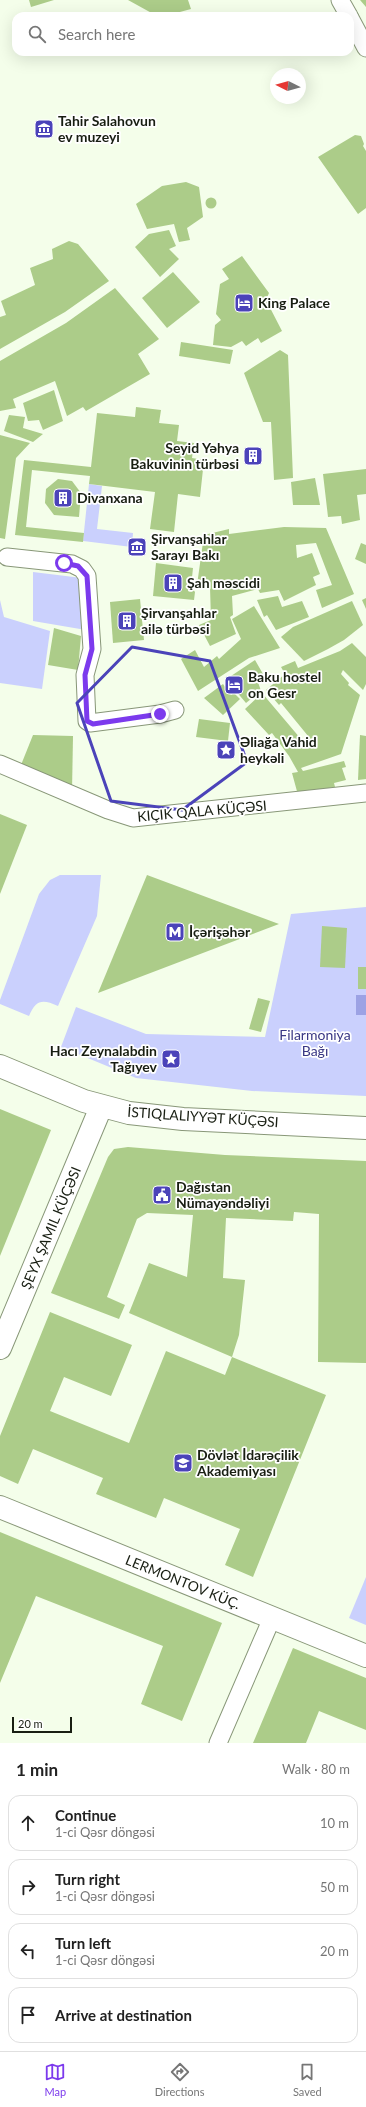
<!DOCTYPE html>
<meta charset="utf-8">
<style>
:root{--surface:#fff;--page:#f2f2f2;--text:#222;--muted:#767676;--line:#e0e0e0;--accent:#7c3aed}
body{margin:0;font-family:Lato,sans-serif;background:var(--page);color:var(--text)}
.compass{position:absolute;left:270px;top:68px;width:36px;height:36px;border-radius:50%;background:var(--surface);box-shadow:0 4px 16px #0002;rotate:276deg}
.scale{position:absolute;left:12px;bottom:10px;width:60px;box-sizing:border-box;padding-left:4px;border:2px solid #181e12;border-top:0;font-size:11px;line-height:14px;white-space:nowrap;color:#181e12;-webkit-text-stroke:3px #fff;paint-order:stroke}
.stop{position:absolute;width:12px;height:12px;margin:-9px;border:3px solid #7c3aed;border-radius:50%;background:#fff}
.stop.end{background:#7c3aed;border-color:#fff;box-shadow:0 1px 4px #0008}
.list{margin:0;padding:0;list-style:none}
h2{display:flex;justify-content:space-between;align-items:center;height:52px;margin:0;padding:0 16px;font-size:17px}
h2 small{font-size:13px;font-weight:400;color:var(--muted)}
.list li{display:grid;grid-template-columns:26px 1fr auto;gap:12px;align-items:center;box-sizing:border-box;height:56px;margin:0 8px 8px;padding:0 8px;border:1px solid var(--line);border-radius:12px}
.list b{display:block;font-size:15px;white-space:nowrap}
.list p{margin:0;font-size:13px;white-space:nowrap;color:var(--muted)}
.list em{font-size:13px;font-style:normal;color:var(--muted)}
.icon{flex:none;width:22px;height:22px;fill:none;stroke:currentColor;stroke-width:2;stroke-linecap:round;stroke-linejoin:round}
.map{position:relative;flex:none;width:366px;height:1743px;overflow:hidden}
.search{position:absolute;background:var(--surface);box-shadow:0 4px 16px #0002;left:12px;right:12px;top:12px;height:44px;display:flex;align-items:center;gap:10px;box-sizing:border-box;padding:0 14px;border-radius:12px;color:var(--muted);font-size:15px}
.sheet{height:308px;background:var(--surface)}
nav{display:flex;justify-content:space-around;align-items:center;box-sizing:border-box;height:56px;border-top:1px solid var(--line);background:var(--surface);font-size:11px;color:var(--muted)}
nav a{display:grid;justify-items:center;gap:2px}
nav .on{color:var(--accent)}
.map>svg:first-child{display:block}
</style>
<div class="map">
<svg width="366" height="1743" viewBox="0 0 366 1743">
<rect width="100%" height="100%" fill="#f4feea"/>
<g fill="#cad0fd">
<polygon points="89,484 102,486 97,529 133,533 132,547 83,541"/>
<polygon points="33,572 82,578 86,630 33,621"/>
<polygon points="0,600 4,617 50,631 42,689 0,683"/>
<path d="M60,875H101L97,916L58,1006C42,999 36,1000 29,1016L0,1004V1000L39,894L50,880Z"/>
<polygon points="366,907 366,1096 252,1091 136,1078 61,1047 76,1007 146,1034 265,1037 291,914"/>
<polygon points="366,1577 366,1625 349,1618"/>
</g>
<rect fill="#9ca2e4" x="356" y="995" width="10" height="20"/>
<g fill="#accc89">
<polygon points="29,0 54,0 31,7"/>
<polygon points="128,0 188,0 191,9 165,16 157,16"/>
<polygon points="360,0 366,0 366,7"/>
<polygon points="355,135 361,136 364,144 363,146 366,151 366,208 358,214 318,157"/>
<polygon points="186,182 199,187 203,217 187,228 190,240 179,242 174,224 147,229 136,204 162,186"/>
<circle cx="211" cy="203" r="5.5"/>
<polygon points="169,230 176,246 169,249 179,259 160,277 135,247 149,234"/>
<polygon points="69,241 78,244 109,281 65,312 0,349 0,317 6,315 1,301 35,285 30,268 53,259 52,249"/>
<polygon points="242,256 269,293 266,300 282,331 261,343 258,338 246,346 242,341 231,347 213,345 215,325 221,320 216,314 220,284 229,279 222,269"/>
<polygon points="173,272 200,302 167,328 142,298"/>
<polygon points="115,288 159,339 138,354 150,374 86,411 83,407 67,416 55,381 13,399 16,408 0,411 0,361 66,323"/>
<polygon points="181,342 233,350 230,364 179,356"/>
<polygon points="280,350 288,355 293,478 274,480 271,422 263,422 244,373"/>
<polygon points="54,390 63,421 43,430 39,420 28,421 23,403"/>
<polygon points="136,407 161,410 159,423 179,425 177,441 194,443 192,458 204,460 200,497 178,494 174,532 150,529 155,492 89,484 90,476 32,470 26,527 84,533 83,542 15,535 24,460 91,467 97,413 135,417"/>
<polygon points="9,415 25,417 23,428 43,434 33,442 4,431"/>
<polygon points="0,435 30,443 16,458 5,539 0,538"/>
<circle cx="253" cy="456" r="7"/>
<polygon points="366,469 366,494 357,495 360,520 342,524 341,516 328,517 323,474"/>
<polygon points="315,478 320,505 293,505 291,482"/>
<polygon points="58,479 72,481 81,493 79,517 54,515 45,503 46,489"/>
<polygon points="284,527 326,528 354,594 322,608 316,590 332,585 316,543 296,545 297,558 312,553 320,574 313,577 316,585 284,601 279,590 260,593 258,589 232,596 233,615 230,617 236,634 210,646 199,625 211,620 210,587 197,585 204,535 229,529 229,534"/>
<polygon points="361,543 366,545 366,564 355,559"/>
<polygon points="156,563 193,568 191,587 195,592 194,600 153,596"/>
<polygon points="278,596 282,607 302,601 309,617 276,630 267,615 264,617 257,600"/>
<polygon points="366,598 366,609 362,600"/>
<polygon points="140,599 144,640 113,643 110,602"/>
<polygon points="352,601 363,625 344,640 328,649 304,661 281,637 293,627"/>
<polygon points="254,606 280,648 249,658 198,691 181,659 195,650 204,667 217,656 219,659 241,639 232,619"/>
<polygon points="54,628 81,636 78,670 48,665"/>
<polygon points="352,643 366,657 366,684 363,690 343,670 341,674 349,683 348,685 360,695 341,754 301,768 303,771 344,761 346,767 342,768 346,780 334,783 335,787 329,788 329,791 298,795 292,773 298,772 289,756 272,733 269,735 245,709 262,693 306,745 313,742 281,703 279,705 266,690 285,674 281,667 295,661 298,668 340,651"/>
<polygon points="255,660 263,674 257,679 261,691 246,703 235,690 233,691 225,680"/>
<polygon points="223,684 231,695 234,693 240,699 223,715 204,698"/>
<polygon points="199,719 230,723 228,741 196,737"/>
<polygon points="33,735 73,736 72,792 19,770"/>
<polygon points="360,735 366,736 366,779 358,780"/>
<polygon points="0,814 27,825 0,894"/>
<polygon points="147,875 279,924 98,993"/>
<polygon points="322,926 347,928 345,968 320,967"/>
<rect x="358" y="967" width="8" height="22"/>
<polygon points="258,998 270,1001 261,1032 249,1029"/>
<polygon points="0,1109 51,1130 0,1256"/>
<polygon points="128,1147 225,1155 366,1161 366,1363 318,1362 319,1214 294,1212 293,1221 226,1218 223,1278 245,1280 239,1335 232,1357 129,1313 149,1263 187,1277 193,1215 147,1213 137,1219 107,1297 125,1305 119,1319 51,1293 108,1157 114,1149"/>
<polygon points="50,1312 132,1345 111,1396 64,1377 50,1411 129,1443 166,1351 225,1375 232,1357 326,1395 253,1577 225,1565 240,1529 164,1498 156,1518 96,1494 103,1478 33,1449 18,1484 0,1476 0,1436"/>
<polygon points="0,1532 222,1623 182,1721 141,1704 163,1646 36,1596 0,1683"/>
<polygon points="293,1648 366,1678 366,1730 319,1711 306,1743 253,1743"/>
</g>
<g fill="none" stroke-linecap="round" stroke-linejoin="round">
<g stroke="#889778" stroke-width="19">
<g id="street">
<polyline points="340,0 349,16"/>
<polyline points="350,18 366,48"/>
<polyline points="7,557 72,564 82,569 87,576 92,649 85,675 87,721 90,723 160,714 175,710"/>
<polyline points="0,764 108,810 133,818 366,793"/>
<polyline points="218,1743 272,1618"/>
</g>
</g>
<g stroke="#889778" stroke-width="24">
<polyline id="secondary" points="0,1507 366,1656"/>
</g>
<g stroke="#889778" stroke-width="24">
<g id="primary">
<polyline points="0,1066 84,1101 129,1113 183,1119 366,1128"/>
<polyline points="0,1348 101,1107"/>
</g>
</g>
<use href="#street" stroke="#fff" stroke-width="17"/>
<use href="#secondary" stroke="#fff" stroke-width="22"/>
<use href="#primary" stroke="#fff" stroke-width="22"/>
</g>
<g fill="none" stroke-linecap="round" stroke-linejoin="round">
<polyline stroke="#7c3aed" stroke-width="5" points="64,563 78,566 87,576 92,649 85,675 87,721 93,724 160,714"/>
</g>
<path fill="none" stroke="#4b43b9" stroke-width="3" stroke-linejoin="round" d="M132,647L210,661L247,762L182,810L111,801L77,703Z"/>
<defs>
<g id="museum-square" transform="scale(1)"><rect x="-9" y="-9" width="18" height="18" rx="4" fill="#4b43b9" stroke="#fff"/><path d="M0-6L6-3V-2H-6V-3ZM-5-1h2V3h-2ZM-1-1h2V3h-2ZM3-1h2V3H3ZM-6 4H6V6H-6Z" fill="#fff"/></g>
<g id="hotel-square" transform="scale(1)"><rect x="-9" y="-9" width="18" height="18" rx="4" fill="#4b43b9" stroke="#fff"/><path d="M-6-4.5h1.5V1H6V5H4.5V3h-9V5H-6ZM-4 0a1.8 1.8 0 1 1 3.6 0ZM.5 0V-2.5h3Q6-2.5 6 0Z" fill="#fff"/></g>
<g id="building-square" transform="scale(1)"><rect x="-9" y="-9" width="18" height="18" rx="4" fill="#4b43b9" stroke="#fff"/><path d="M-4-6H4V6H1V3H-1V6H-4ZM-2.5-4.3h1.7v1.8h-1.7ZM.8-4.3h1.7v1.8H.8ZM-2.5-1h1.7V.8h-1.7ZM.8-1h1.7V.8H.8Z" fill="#fff"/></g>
<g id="sight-square" transform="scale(1)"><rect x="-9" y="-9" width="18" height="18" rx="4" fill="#4b43b9" stroke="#fff"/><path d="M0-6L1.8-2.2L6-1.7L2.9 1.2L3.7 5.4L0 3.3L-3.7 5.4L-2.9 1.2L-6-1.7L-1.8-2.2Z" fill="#fff"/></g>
<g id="metro-square" transform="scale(1)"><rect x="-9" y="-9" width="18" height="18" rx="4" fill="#4b43b9" stroke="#fff"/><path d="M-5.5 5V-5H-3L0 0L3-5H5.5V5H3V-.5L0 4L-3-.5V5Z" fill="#fff"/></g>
<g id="civic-square" transform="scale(1)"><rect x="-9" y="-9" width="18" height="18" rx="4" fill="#4b43b9" stroke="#fff"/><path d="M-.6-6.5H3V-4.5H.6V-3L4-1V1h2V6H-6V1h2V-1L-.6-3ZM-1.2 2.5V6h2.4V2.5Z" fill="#fff"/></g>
<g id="university-square" transform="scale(1)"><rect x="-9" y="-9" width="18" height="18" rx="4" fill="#4b43b9" stroke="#fff"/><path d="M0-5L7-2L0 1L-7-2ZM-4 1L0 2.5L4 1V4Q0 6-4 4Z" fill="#fff"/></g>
</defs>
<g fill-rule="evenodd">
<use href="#museum-square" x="44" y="129"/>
<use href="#hotel-square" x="244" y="303"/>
<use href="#building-square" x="253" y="456"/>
<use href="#building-square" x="63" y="498"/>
<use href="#museum-square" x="137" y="547"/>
<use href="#building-square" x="173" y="583"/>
<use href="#building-square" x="127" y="621"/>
<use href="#hotel-square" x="234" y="685"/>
<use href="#sight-square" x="226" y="750"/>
<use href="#metro-square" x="175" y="932"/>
<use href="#sight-square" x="171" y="1059"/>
<use href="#civic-square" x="162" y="1195"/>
<use href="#university-square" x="183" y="1463"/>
</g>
<g text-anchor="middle" stroke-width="3.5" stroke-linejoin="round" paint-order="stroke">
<g font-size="14" font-weight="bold" fill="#181e12" stroke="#fff" text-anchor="start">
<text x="58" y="126">Tahir Salahovun<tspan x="58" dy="16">ev muzeyi</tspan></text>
<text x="258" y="308">King Palace</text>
<text x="239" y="453" text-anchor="end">Seyid Yəhya<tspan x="239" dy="16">Bakuvinin türbəsi</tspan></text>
<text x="77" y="503">Divanxana</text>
<text x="151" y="544">Şirvanşahlar<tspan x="151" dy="16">Sarayı Bakı</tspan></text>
<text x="187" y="588">Şah məscidi</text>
<text x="141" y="618">Şirvanşahlar<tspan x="141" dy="16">ailə türbəsi</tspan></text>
<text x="248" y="682">Baku hostel<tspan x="248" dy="16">on Gesr</tspan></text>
<text x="240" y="747">Əliağa Vahid<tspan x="240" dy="16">heykəli</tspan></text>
<text x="189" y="937">İçərişəhər</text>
<text x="157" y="1056" text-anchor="end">Hacı Zeynalabdin<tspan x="157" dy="16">Tağıyev</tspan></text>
<text x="176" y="1192">Dağıstan<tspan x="176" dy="16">Nümayəndəliyi</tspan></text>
<text x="197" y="1460">Dövlət İdarəçilik<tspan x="197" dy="16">Akademiyası</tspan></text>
</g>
<g font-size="14" fill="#181e12" stroke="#fff">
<text transform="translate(202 811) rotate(-5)" y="5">KIÇIK QALA KÜÇƏSI</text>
<text transform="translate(203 1117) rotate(4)" y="5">İSTIQLALIYYƏT KÜÇƏSI</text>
<text transform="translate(51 1228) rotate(-67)" y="5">ŞEYX ŞAMIL KÜÇƏSI</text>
<text transform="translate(183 1582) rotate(22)" y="5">LERMONTOV KÜÇ.</text>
</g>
<g font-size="14" fill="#393784" stroke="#fff">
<text x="315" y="1040">Filarmoniya<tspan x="315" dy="16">Bağı</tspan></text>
</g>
</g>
</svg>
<svg class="compass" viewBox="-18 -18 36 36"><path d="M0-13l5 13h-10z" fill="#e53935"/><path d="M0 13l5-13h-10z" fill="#767676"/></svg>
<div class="scale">20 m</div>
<div class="stop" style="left:64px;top:563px"></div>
<div class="stop end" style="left:160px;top:714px"></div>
<div class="search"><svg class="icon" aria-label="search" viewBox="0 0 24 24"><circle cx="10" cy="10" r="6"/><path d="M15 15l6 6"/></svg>Search here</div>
</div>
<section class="sheet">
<h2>1 min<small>Walk · 80 m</small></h2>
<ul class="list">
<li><svg class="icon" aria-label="ahead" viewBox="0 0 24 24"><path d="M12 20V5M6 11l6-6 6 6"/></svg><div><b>Continue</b><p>1-ci Qəsr döngəsi</p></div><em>10 m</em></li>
<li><svg class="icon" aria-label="right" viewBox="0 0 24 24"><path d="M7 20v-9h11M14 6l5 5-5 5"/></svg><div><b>Turn right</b><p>1-ci Qəsr döngəsi</p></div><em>50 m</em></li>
<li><svg class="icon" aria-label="left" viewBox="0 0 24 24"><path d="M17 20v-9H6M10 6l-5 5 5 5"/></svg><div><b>Turn left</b><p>1-ci Qəsr döngəsi</p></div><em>20 m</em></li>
<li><svg class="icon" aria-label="arrive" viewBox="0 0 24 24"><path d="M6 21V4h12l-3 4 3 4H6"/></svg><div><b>Arrive at destination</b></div></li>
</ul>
</section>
<nav>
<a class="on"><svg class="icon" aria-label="map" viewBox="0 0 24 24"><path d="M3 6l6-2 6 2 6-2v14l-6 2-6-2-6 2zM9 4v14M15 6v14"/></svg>Map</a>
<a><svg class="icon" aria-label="directions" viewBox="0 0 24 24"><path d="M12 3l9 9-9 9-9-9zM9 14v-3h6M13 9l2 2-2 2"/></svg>Directions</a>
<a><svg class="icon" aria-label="saved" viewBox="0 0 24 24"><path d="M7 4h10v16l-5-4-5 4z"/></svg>Saved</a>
</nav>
